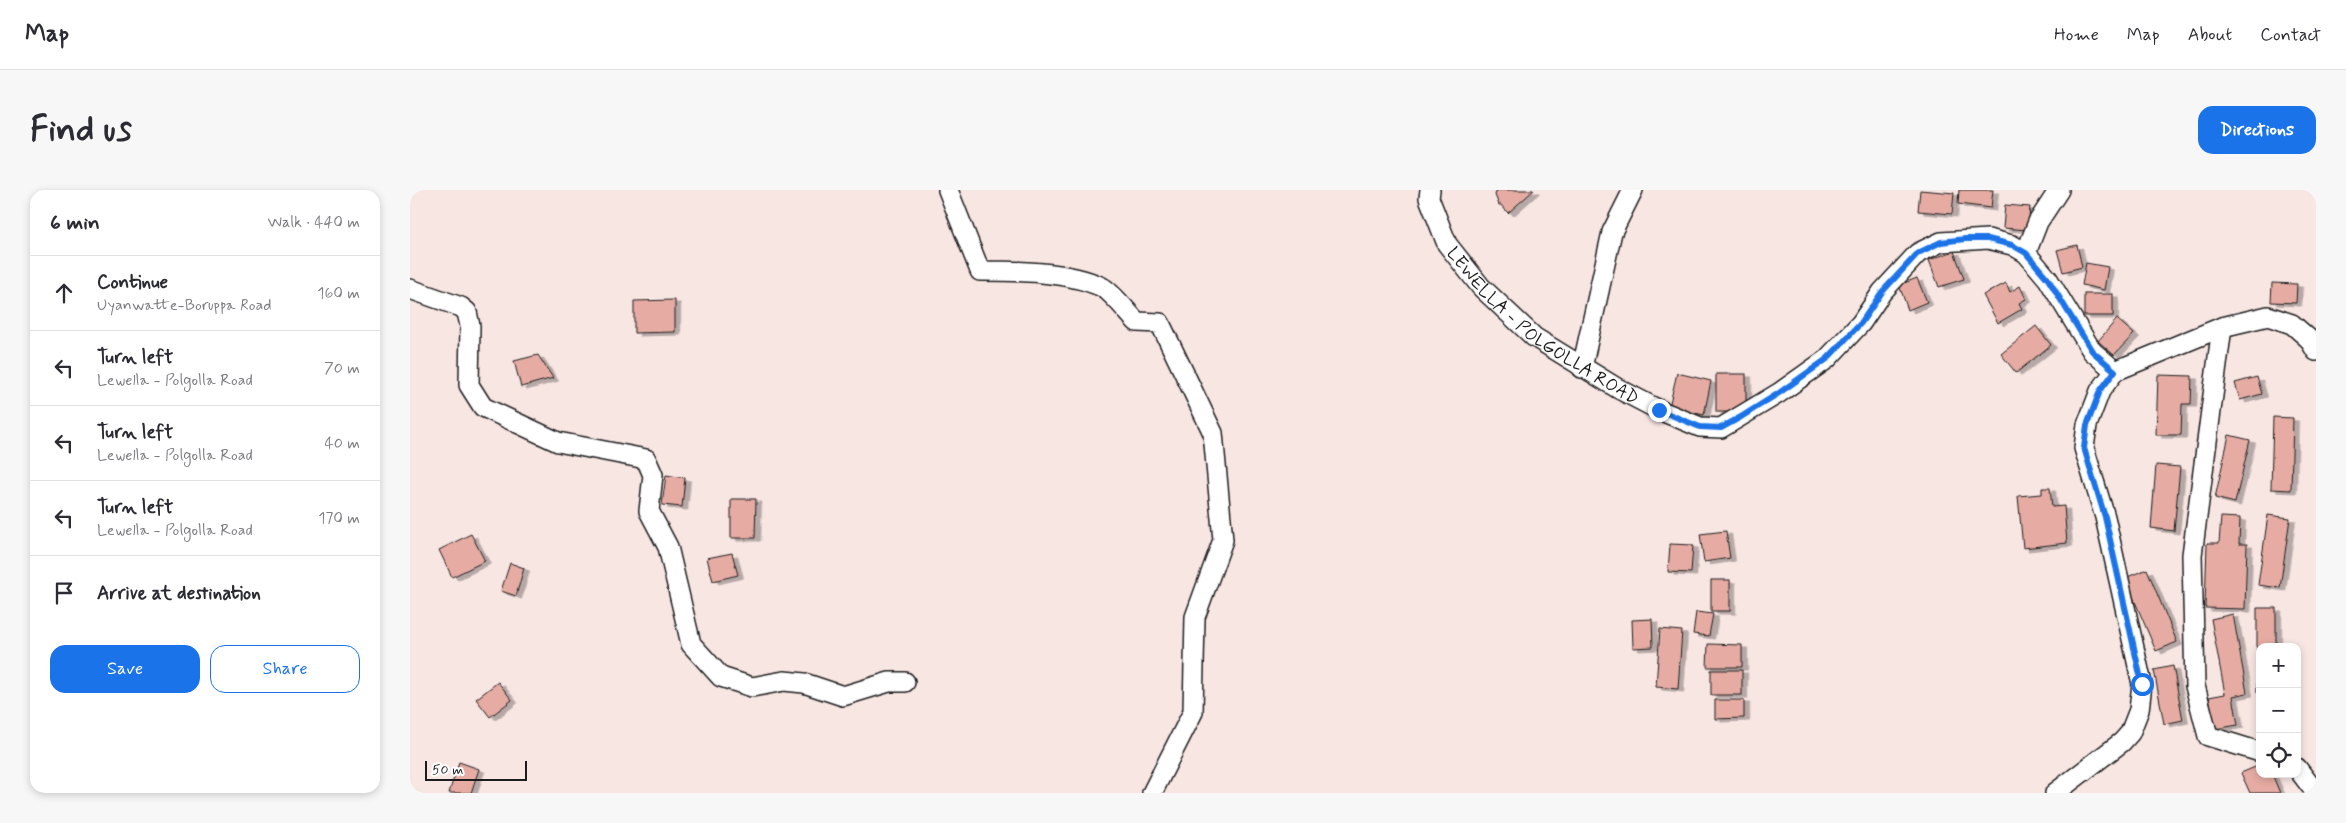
<!DOCTYPE html>
<meta charset="utf-8">
<style>
:root{--surface:#fff;--page:#f7f7f7;--text:#2b2b33;--muted:#7c7c81;--line:#e1e1e2;--accent:#1a73e8}
body{margin:0;font-family:Mynerve,sans-serif;background:var(--page);color:var(--text)}
.controls{position:absolute;right:15px;bottom:15px;display:grid;overflow:hidden;border-radius:10px;box-shadow:0 2px 8px #0003}
.controls button{width:45px;height:45px;display:grid;place-items:center;padding:0;border:0;border-bottom:1px solid var(--line);background:var(--surface);color:var(--text);font:25px sans-serif}
.scale{position:absolute;left:15px;bottom:12px;width:102px;box-sizing:border-box;padding-left:5px;border:2px solid #1c1c1c;border-top:0;font-size:14px;line-height:18px;white-space:nowrap;color:#1c1c1c;-webkit-text-stroke:4px #fff;paint-order:stroke}
.stop{position:absolute;width:15px;height:15px;margin:-11px;border:4px solid #1a73e8;border-radius:50%;background:#fff}
.stop.end{background:#1a73e8;border-color:#fff;box-shadow:0 1px 5px #0008}
.list{margin:0;padding:0;list-style:none}
h2{display:flex;justify-content:space-between;align-items:center;height:65px;margin:0;padding:0 20px;font-size:21px}
h2 small{font-size:16px;font-weight:400;color:var(--muted)}
.list li{display:grid;grid-template-columns:32px 1fr auto;gap:15px;align-items:center;box-sizing:border-box;height:75px;padding:0 20px;border-top:1px solid var(--line)}
.list b{display:block;font-size:19px;white-space:nowrap}
.list p{margin:0;font-size:16px;white-space:nowrap;color:var(--muted)}
.list em{font-size:16px;font-style:normal;color:var(--muted)}
.actions{display:flex;gap:10px;padding:15px 20px}
.actions a{flex:1;padding:11px 0;border:1px solid var(--accent);border-radius:15px;text-align:center;font-size:18px;color:var(--accent)}
.actions .main{background:var(--accent);color:#fff}
.icon{flex:none;width:28px;height:28px;fill:none;stroke:currentColor;stroke-width:2;stroke-linecap:round;stroke-linejoin:round}
.map{position:relative;flex:none;width:1906px;height:603px;overflow:hidden;border-radius:15px}
header{display:flex;align-items:center;gap:30px;box-sizing:border-box;height:70px;padding:0 25px;background:var(--surface);border-bottom:1px solid var(--line)}
header strong{font-size:24px}
nav{display:flex;gap:28px;margin-inline-start:auto;font-size:18px}
.intro{display:flex;align-items:center;justify-content:space-between;box-sizing:border-box;height:120px;padding:0 30px}
h1{margin:0;font-size:35px}
.button{padding:12px 22px;border-radius:15px;background:var(--accent);color:#fff;font-size:18px;font-weight:700}
main{display:flex;gap:30px;padding:0 30px}
aside{flex:1;background:var(--surface);border-radius:15px;box-shadow:0 2px 8px #0003}
.map>svg:first-child{display:block}
</style>
<header>
<strong>Map</strong>
<nav><a>Home</a><a>Map</a><a>About</a><a>Contact</a></nav>
</header>
<div class="intro"><h1>Find us</h1><a class="button">Directions</a></div>
<main>
<aside>
<h2>6 min<small>Walk · 440 m</small></h2>
<ul class="list">
<li><svg class="icon" aria-label="ahead" viewBox="0 0 24 24"><path d="M12 20V5M6 11l6-6 6 6"/></svg><div><b>Continue</b><p>Uyanwatte-Boruppa Road</p></div><em>160 m</em></li>
<li><svg class="icon" aria-label="left" viewBox="0 0 24 24"><path d="M17 20v-9H6M10 6l-5 5 5 5"/></svg><div><b>Turn left</b><p>Lewella - Polgolla Road</p></div><em>70 m</em></li>
<li><svg class="icon" aria-label="left" viewBox="0 0 24 24"><path d="M17 20v-9H6M10 6l-5 5 5 5"/></svg><div><b>Turn left</b><p>Lewella - Polgolla Road</p></div><em>40 m</em></li>
<li><svg class="icon" aria-label="left" viewBox="0 0 24 24"><path d="M17 20v-9H6M10 6l-5 5 5 5"/></svg><div><b>Turn left</b><p>Lewella - Polgolla Road</p></div><em>170 m</em></li>
<li><svg class="icon" aria-label="arrive" viewBox="0 0 24 24"><path d="M6 21V4h12l-3 4 3 4H6"/></svg><div><b>Arrive at destination</b></div></li>
</ul>
<div class="actions"><a class="main">Save</a><a>Share</a></div>
</aside>
<div class="map">
<svg width="1906" height="603" viewBox="0 0 1906 603">
<defs>
<filter id="shadow"><feDropShadow dx="5.5" dy="3" stdDeviation="0" flood-color="#0004"/></filter>
</defs>
<rect width="100%" height="100%" fill="#f8e6e3"/>
<filter id="ink" filterUnits="userSpaceOnUse"><feTurbulence type="fractalNoise" baseFrequency=".02" numOctaves="2"/><feDisplacementMap in="SourceGraphic" scale="10" xChannelSelector="R" yChannelSelector="G"/><feConvolveMatrix kernelMatrix="1 2 1 2 8 2 1 2 1" color-interpolation-filters="sRGB"/></filter>
<g filter="url(#ink)">
<g fill="#e6aca3" stroke="#1c1c1c" filter="url(#shadow)">
<polygon points="1087,0 1124,0 1098,23 1091,15 1089,15 1085,5"/>
<polygon points="1510,0 1544,3 1542,24 1508,21"/>
<polygon points="1549,0 1583,0 1581,18 1548,14"/>
<polygon points="1595,15 1620,17 1618,40 1593,38"/>
<polygon points="1667,55 1672,77 1653,82 1647,60"/>
<polygon points="1544,61 1554,89 1529,97 1519,70"/>
<polygon points="1676,73 1698,77 1694,100 1672,95"/>
<polygon points="1507,88 1517,112 1498,120 1489,95"/>
<polygon points="1596,93 1600,102 1610,96 1616,109 1609,113 1612,119 1588,133 1573,105"/>
<polygon points="1862,93 1887,94 1886,113 1861,112"/>
<rect x="1674" y="104" width="29" height="22"/>
<polygon points="265,110 265,142 224,143 224,111"/>
<polygon points="1707,129 1724,144 1704,165 1688,151"/>
<polygon points="1626,136 1641,155 1606,183 1591,164"/>
<polygon points="128,165 143,188 111,197 104,171"/>
<polygon points="1267,183 1301,191 1294,225 1259,217"/>
<rect x="1306" y="184" width="30" height="38"/>
<polygon points="1748,185 1782,186 1781,214 1772,214 1771,245 1746,245"/>
<polygon points="1847,187 1852,204 1830,210 1825,193"/>
<polygon points="1863,227 1883,228 1881,300 1861,299"/>
<polygon points="1819,245 1840,250 1825,313 1805,308"/>
<polygon points="1746,275 1770,277 1764,341 1741,338"/>
<polygon points="256,285 275,288 272,317 252,315"/>
<polygon points="1632,298 1640,298 1642,317 1654,316 1657,353 1613,358 1608,306 1632,304"/>
<polygon points="321,309 346,309 345,348 321,348"/>
<polygon points="1858,325 1880,328 1870,398 1848,395"/>
<polygon points="1811,327 1830,328 1829,354 1837,354 1835,419 1795,418 1797,353 1809,353"/>
<polygon points="1316,341 1320,368 1294,372 1290,344"/>
<polygon points="61,344 75,371 42,387 29,360"/>
<polygon points="1260,354 1283,355 1281,383 1258,382"/>
<polygon points="322,363 328,385 303,391 297,368"/>
<polygon points="100,373 114,378 106,406 91,401"/>
<polygon points="1737,379 1767,452 1746,461 1715,388"/>
<rect x="1301" y="390" width="19" height="31"/>
<polygon points="1847,418 1866,418 1866,457 1850,457 1850,502 1847,502"/>
<polygon points="1286,422 1303,424 1299,446 1283,444"/>
<polygon points="1823,424 1837,503 1823,506 1828,535 1805,539 1799,507 1815,504 1801,429"/>
<polygon points="1242,429 1243,457 1223,458 1222,430"/>
<polygon points="1250,439 1272,441 1268,499 1246,497"/>
<polygon points="1298,454 1332,455 1332,477 1297,477"/>
<polygon points="1763,476 1773,530 1754,534 1744,480"/>
<rect x="1301" y="480" width="31" height="25"/>
<polygon points="88,492 102,510 80,527 66,509"/>
<polygon points="1305,510 1334,510 1334,528 1305,529"/>
<polygon points="49,572 69,579 61,603 39,603"/>
<polygon points="1850,575 1850,584 1862,584 1870,603 1840,603 1831,583"/>
</g>
<g fill="none" stroke-linecap="round" stroke-linejoin="round">
<g stroke="#1c1c1c" stroke-width="22">
<g id="minor">
<path d="M538,0L570,81C607,81 658,81 692,97C702,102 718,123 727,132L750,133L803,243L813,350L785,427L783,522L742,603"/>
<path id="s1" d="M1020,0L1019,8L1037,54L1071,97L1124,147L1207,198L1249,220L1290,237L1311,238L1369,203L1417,169L1451,133L1472,102L1508,63L1531,52L1578,49L1602,55L1616,63L1638,89L1682,161L1705,181"/>
<polyline points="1616,63 1628,32 1649,0"/>
<polyline points="0,99 51,117 57,122 60,136 59,195 73,217 148,252 236,269 243,285 239,321 258,357 281,454 311,487 342,497 374,491 394,493 433,506 479,492 495,492"/>
<polyline points="1812,137 1782,365 1785,496 1798,546 1850,562"/>
<polyline points="1172,178 1202,42 1223,0"/>
<polyline points="1705,181 1812,137 1858,126 1882,134 1899,149 1906,161"/>
<polyline points="1887,578 1906,603"/>
<polyline points="1645,603 1712,552 1720,543 1729,520 1732,494 1695,327 1674,258 1677,235 1690,201 1705,181"/>
</g>
</g>
<use href="#minor" stroke="#fff" stroke-width="19"/>
</g>
</g>
<g fill="none" stroke-linecap="round" stroke-linejoin="round" filter="url(#ink)">
<polyline stroke="#1a73e8" stroke-width="6" points="1249,220 1290,237 1311,238 1331,227 1369,203 1417,169 1451,133 1472,102 1508,63 1531,52 1555,49 1578,49 1602,55 1616,63 1638,89 1682,161 1705,181 1690,201 1677,235 1674,258 1695,327 1732,494"/>
</g>
<g text-anchor="middle" stroke-width="4" stroke-linejoin="round" paint-order="stroke">
<g font-size="18" fill="#1c1c1c" stroke="#fff">
<text dy="6" stroke="none"><textPath href="#s1" startOffset="185">LEWELLA - POLGOLLA ROAD</textPath></text>
</g>
</g>
</svg>
<div class="controls">
<button>+</button>
<button>−</button>
<button><svg class="icon" aria-label="locate" viewBox="0 0 24 24"><circle cx="12" cy="12" r="6"/><path d="M12 2v4M12 18v4M2 12h4M18 12h4"/></svg></button>
</div>
<div class="scale">50 m</div>
<div class="stop" style="left:1732px;top:494px"></div>
<div class="stop end" style="left:1249px;top:220px"></div>
</div>
</main>
